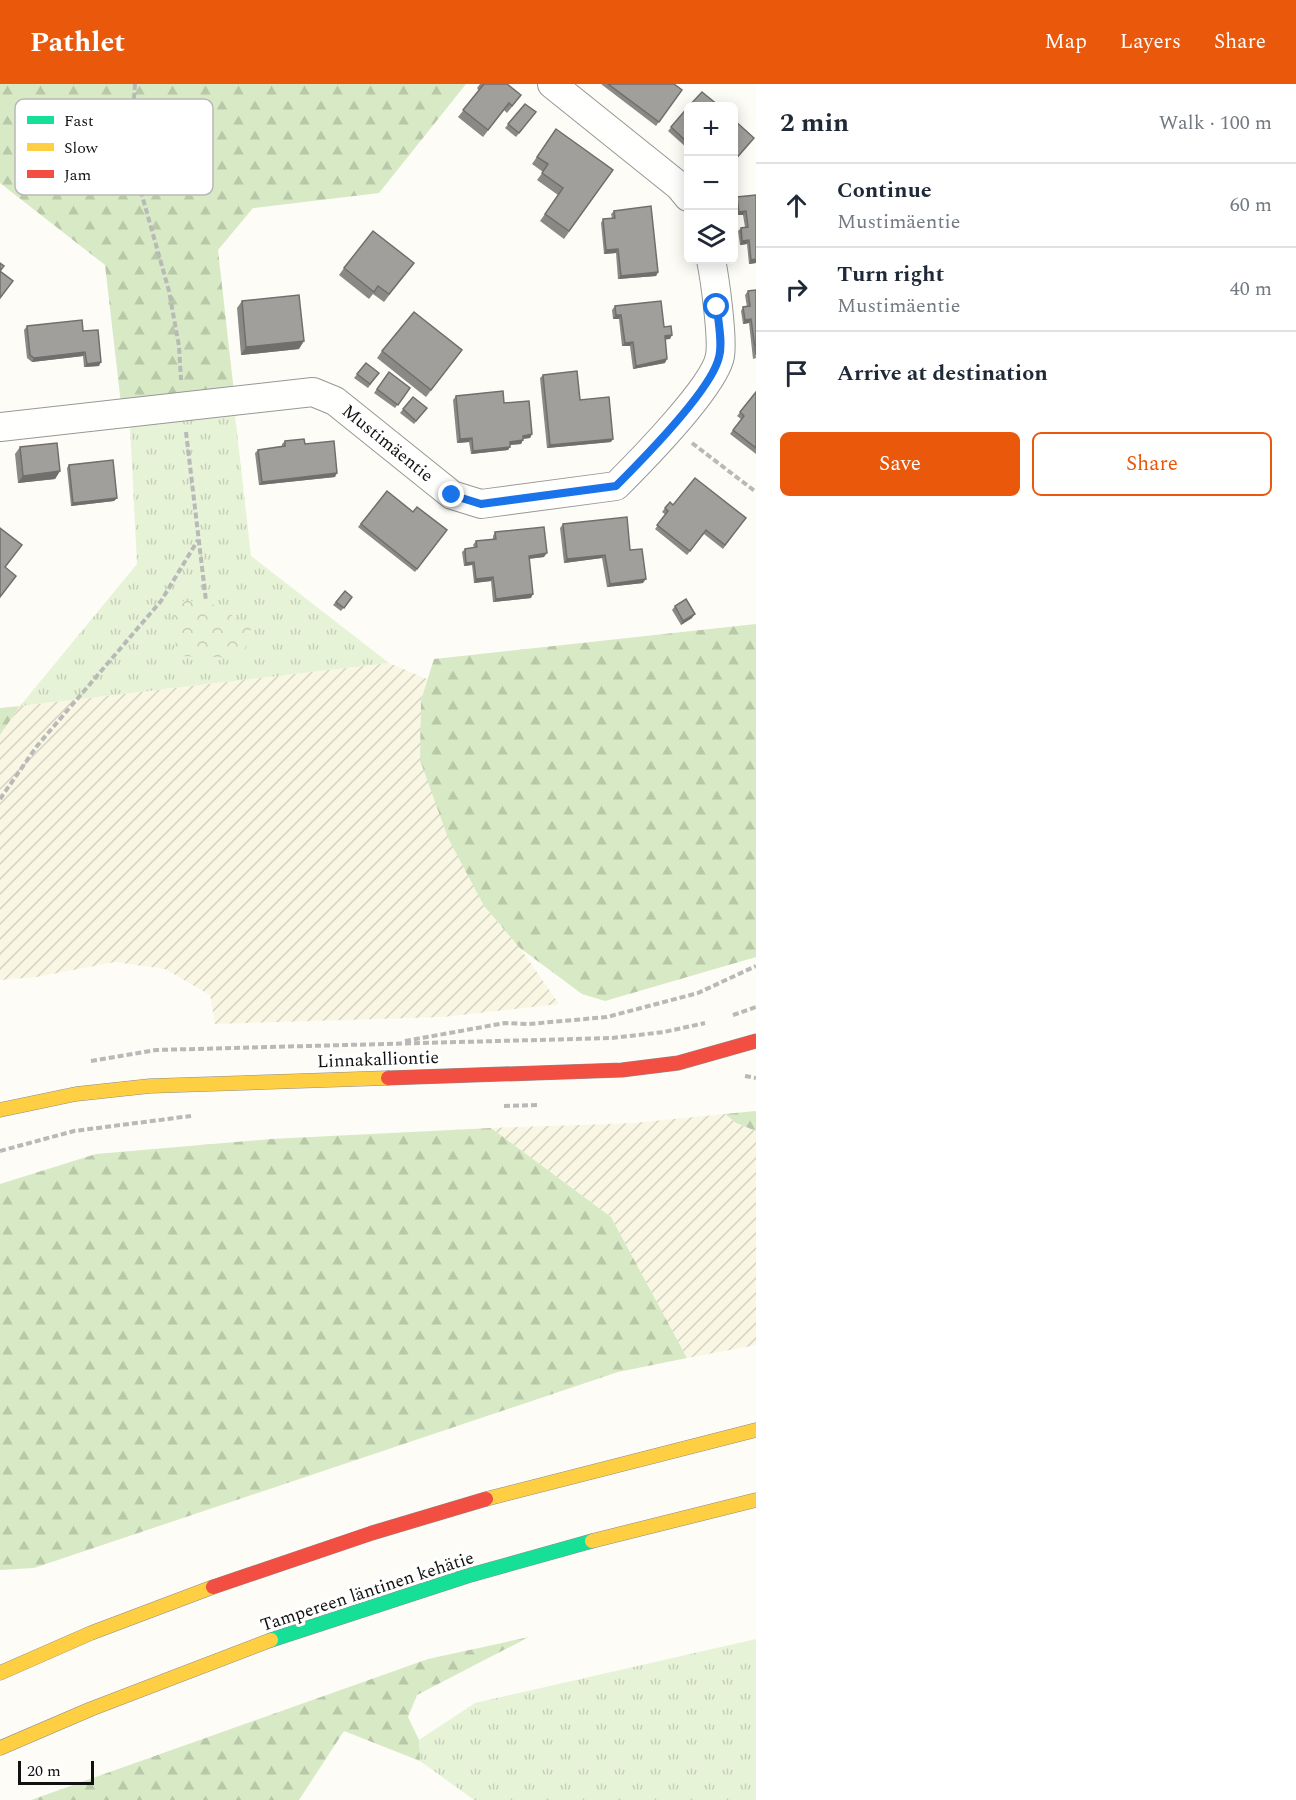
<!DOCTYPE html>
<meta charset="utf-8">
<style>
:root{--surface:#fff;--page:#f2f2f3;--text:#1f2937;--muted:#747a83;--line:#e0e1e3;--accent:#ea580c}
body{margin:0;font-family:Spectral,serif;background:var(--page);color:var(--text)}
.controls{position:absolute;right:18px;top:18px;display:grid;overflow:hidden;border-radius:9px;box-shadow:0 3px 15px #0003}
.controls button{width:54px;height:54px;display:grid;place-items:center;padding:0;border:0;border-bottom:2px solid var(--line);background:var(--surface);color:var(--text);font:30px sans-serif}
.scale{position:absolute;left:18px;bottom:15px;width:76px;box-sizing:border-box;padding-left:6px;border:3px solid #111;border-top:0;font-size:16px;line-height:21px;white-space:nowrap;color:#111;-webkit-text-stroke:4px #fff;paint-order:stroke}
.stop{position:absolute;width:18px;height:18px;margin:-14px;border:4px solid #1a73e8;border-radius:50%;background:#fff}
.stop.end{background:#1a73e8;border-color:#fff;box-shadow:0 2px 6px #0008}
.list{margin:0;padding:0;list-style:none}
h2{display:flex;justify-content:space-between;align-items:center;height:78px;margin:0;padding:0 24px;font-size:26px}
h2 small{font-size:20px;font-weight:400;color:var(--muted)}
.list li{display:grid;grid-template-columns:39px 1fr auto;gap:18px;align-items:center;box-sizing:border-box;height:84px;padding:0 24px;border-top:2px solid var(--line)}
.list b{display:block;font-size:22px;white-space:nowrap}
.list p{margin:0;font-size:20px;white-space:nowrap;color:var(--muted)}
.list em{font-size:20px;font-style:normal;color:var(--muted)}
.actions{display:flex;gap:12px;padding:18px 24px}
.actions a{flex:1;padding:14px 0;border:2px solid var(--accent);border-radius:9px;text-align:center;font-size:21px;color:var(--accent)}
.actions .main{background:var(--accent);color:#fff}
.icon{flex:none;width:33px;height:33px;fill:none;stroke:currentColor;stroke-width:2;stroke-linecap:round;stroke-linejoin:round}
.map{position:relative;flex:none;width:756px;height:1716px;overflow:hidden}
header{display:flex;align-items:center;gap:36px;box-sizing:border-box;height:84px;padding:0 30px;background:var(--accent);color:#fff}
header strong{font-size:28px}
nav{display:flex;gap:33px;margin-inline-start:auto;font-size:21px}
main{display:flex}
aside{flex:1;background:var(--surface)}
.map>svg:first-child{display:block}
</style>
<header>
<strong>Pathlet</strong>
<nav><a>Map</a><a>Layers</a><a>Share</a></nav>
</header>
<main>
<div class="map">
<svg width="756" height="1716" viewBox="0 0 756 1716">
<defs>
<pattern id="farmland-furrows" width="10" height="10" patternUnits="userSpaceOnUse" patternTransform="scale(1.5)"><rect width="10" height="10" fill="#f9f7e4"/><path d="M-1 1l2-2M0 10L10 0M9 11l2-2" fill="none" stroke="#d4d3c3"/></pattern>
<pattern id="grass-tufts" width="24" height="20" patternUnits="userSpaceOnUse" patternTransform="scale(1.5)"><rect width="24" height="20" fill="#e7f3d7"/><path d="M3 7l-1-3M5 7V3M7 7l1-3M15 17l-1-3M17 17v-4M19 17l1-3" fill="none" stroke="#c5cfb8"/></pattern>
<pattern id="forest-firs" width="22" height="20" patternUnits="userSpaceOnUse" patternTransform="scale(1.5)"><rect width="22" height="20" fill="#d8eac5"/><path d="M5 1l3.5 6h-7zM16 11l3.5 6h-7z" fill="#b8c8a8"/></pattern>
<pattern id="park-crowns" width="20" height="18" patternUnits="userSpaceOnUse" patternTransform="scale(1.5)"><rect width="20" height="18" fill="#e7f3d7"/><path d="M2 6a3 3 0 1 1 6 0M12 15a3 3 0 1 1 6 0" fill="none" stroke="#c5cfb8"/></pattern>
</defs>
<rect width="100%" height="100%" fill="#fdfcf7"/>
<g fill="url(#farmland-furrows)">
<polygon points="389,579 427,595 421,616 484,822 520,864 559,920 443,933 215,940 210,911 165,885 115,878 36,893 0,896 0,651 20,622"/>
<polygon points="725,1030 736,1039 756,1047 756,1261 687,1274 611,1133 491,1044 634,1039"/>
</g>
<g fill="url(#grass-tufts)">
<polygon points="235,331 251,472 389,579 20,622 137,480 130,343"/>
<polygon points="756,1555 756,1716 474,1716 420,1677 419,1656 475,1619"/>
</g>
<g fill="url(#forest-firs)">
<polygon points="0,0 466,0 379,109 253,124 218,166 234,308 121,320 105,181 0,99"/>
<polygon points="756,540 756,873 605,917 582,910 520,864 484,822 448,754 420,676 421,616 434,575"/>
<polygon points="20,622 0,651 0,624"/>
<polygon points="756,1027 756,1047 736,1039 725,1030"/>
<polygon points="491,1044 611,1133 687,1274 618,1288 34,1484 0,1486 0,1100 96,1070 271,1055"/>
<polygon points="529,1553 417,1611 408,1633 419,1656 420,1677 344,1647 299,1716 31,1716 428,1575"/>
</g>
<path fill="url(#park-crowns)" d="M174,517C215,516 218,521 251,545L242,574L176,572Z"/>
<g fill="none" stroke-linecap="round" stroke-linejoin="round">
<g stroke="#979795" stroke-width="30">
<g id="street">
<polyline points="552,0 679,102 688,113"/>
<path d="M0,343L313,308L335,317L452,411L481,420L616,402C640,378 715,302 720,272C723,254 715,195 711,176"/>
</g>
</g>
<g stroke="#8e8d8b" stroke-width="15">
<polyline id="fast" points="271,1556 467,1492 592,1457"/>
</g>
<g stroke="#8e8d8b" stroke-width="15">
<g id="slow">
<polyline points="0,1026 76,1010 150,1002 388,994"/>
<polyline points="486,1415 756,1346"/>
<polyline points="592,1457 756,1416"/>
<polyline points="0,1589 91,1549 213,1503"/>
<polyline points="0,1664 91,1625 271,1556"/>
</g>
</g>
<g stroke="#8e8d8b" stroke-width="15">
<g id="jam">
<polyline points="388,994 622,986 678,979 756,957"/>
<polyline points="213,1503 372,1449 486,1415"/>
</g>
</g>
<g stroke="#b9b9b8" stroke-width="4" stroke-dasharray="6 3" stroke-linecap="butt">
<polyline points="135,0 131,60 136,90 169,207 179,262 181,296"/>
<polyline points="186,348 206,517"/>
<polyline points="692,359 756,408"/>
<polyline points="0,715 37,662 161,517 198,456"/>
<polyline points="733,931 756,923"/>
<polyline points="405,957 505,939 529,940 607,933 698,909 756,882"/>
<polyline points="91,977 156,966 612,954 664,948 705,939"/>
<polyline points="745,992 756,994"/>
<polyline points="504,1022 538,1021"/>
<polyline points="0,1067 74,1047 191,1032"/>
</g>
<use href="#street" stroke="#fffffe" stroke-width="28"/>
<use href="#fast" stroke="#16e098" stroke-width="14"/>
<use href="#slow" stroke="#ffcf43" stroke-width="14"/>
<use href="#jam" stroke="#f24e42" stroke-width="14"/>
</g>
<g fill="#8a8986">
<polygon points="480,0 507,0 516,18 507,29 504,26 483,53 458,33 479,7 477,4"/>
<polygon points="601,0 674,0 682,6 656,42"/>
<polygon points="525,20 536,28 516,53 505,44"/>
<polygon points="688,23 688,65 668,47"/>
<polygon points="556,45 613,86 564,155 540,137 558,111 537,96 543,88 532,80"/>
<polygon points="756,111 756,179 749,180 747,160 740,161 738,147 741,144 745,143 743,131 736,131 735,117 737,113"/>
<polygon points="614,127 658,188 656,192 618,195 616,169 604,170 601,139 603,135 612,134 611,130"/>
<polygon points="414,179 384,218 373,210 369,215 339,191 344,184"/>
<polygon points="748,207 756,274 753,275 749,239 743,240 741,227 743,223 747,223 745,211"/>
<polygon points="242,217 299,265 241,271 237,224"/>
<polygon points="615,222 664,243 670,255 665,255 665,279 633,285 630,262 622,262 619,235 613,235 612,226"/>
<polygon points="27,242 83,247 99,282 84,283 83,272 32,278 27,274 24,246"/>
<polygon points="462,266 426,313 377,274 382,267"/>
<polygon points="366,279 379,289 368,304 354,294"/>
<polygon points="389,288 410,304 395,324 374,309"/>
<polygon points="543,291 580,316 611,358 547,364 540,294"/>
<polygon points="756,308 756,370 730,350 741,335 737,332"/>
<polygon points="456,312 504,319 532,350 530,354 523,355 521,360 510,361 508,366 471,370 469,358 457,359 453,316"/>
<polygon points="413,313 427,324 414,340 400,329"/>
<polygon points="285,357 305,360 335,393 259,401 255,369 258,366 282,363 282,360"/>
<polygon points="20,363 60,387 55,395 18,399 15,370"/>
<polygon points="69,381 117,414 114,417 71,422 67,384"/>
<polygon points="387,407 413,428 447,446 415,488 358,443"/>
<polygon points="673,421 746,434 723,465 704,450 687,471 655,445 666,431 662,428 665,424"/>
<polygon points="563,440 630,466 643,499 607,503 602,474 564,479 560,444"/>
<polygon points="495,448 544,473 529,475 531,514 493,518 491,497 474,499 472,481 464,482 462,468 465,465 474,463 473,461 476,457 493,456 493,452"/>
<polygon points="345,507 352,513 341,527 333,521"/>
<polygon points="675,522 692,534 681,541 672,526"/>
</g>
<g fill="#716f6d">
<polygon points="746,127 743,131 736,131 739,128"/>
<polygon points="749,156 747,160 740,161 742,157"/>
<polygon points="618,165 616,169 604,170 606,166"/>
<polygon points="756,175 756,179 749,180 751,176"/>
<polygon points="658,188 656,192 618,195 621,192"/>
<polygon points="616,231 621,231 619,235 613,235"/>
<polygon points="751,235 749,239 743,240 745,236"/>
<polygon points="672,251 670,255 662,256 665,252"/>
<polygon points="304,257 299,265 241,271 246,263"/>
<polygon points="633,258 630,262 622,262 625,259"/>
<polygon points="85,268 83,272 32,278 34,274"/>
<polygon points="667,275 665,279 633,285 636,282"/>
<polygon points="101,278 99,282 84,283 87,280"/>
<polygon points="532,350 530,354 520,355 523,352"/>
<polygon points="472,354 469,358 457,359 460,355"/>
<polygon points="613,355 611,358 547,364 550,361"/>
<polygon points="523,356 521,360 507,361 510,358"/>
<polygon points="510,363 508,366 471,370 473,367"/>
<polygon points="60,387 55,395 18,399 23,392"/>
<polygon points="337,389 335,393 259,401 262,398"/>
<polygon points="117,414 114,417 71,422 73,419"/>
<polygon points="547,469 544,473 526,475 529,472"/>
<polygon points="605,471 602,474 564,479 567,475"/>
<polygon points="474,478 472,481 464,482 466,479"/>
<polygon points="493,493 491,497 474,499 476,495"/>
<polygon points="646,495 643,499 607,503 610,500"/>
<polygon points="533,510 531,514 493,518 496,515"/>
<polygon points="695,530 692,534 681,541 683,537"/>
</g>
<g fill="#a19f9c" stroke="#716f6d" stroke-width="1.5">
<polygon points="484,0 507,0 521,11 512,22 509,19 488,46 463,26"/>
<polygon points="608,0 674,0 682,6 659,38"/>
<polygon points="702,8 719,22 689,22"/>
<polygon points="525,20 536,28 519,49 508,40"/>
<polygon points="688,23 688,59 671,43"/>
<polygon points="734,36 754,54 734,77"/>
<polygon points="556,45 613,86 569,147 545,130 563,104 542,89 548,80 537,73"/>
<polygon points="756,111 756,175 751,176 749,156 742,157 741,144 748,143 746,127 739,128 737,113"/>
<polygon points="651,122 658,188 621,192 618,165 606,166 603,135 615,134 614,127"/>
<polygon points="373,147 414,179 389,210 378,202 374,208 344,184"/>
<polygon points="0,179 4,182 0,187 13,197 0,214"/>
<polygon points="756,206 756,271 751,235 745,236 743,223 750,222 748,207"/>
<polygon points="299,211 304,257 246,263 242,217"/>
<polygon points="661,217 664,243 671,242 672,251 665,252 667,275 636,282 633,258 625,259 621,231 616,231 615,222"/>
<polygon points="414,228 462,266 431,306 382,267"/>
<polygon points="82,236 83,247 98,246 101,278 87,280 85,268 34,274 30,271 27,242"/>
<polygon points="366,279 379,289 370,300 357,290"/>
<polygon points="577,287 580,316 609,313 613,355 550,361 543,291"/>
<polygon points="389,288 410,304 398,321 377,305"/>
<polygon points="503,307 504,319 529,317 532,350 523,352 523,356 510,358 510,363 473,367 472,354 460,355 456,312"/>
<polygon points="756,308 756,364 733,346 744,332 740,328"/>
<polygon points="413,313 427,324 416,337 403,325"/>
<polygon points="304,355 305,360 334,357 337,389 262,398 258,366 285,362 285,357"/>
<polygon points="57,359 60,387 23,392 20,363"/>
<polygon points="113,376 117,414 73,419 69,381"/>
<polygon points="695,394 746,434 725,461 706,446 690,467 657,441 668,427 665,424 670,418 673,421"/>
<polygon points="387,407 413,428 417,423 447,446 417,485 361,440"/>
<polygon points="627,433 630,466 642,465 646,495 610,500 605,471 567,475 563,440"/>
<polygon points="544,443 547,469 529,472 533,510 496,515 493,493 476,495 474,478 466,479 465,465 477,463 476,457 496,455 495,448"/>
<polygon points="0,444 22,461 5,483 16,492 0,513"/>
<polygon points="345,507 352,513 344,524 336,518"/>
<polygon points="686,515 695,530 683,537 675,522"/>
</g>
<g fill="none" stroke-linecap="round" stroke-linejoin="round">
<path stroke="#1a73e8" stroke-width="8" d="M452,411L481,420L616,402C641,377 712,305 719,273C723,259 718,238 717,223"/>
</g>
<g text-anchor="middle" stroke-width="6" stroke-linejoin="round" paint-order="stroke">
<g font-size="18" fill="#111" stroke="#fff">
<text transform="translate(388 359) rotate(39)" y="6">Mustimäentie</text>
<text transform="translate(378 975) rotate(-2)" y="6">Linnakalliontie</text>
<text transform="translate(367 1507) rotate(-18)" y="6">Tampereen läntinen kehätie</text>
</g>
</g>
<rect x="15" y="15" width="198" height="96" rx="9" fill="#fff" stroke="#b8b8b8" stroke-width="1.5"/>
<rect x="27" y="32" width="27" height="8" fill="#16e098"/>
<rect x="27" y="59" width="27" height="8" fill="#ffcf43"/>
<rect x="27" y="86" width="27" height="8" fill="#f24e42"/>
<g font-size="16" fill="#111">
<text x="64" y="42">Fast</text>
<text x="64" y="69">Slow</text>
<text x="64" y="96">Jam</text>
</g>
</svg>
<div class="controls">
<button>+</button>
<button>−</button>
<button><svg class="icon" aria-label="layers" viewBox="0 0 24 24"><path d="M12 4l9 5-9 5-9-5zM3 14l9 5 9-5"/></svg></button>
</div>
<div class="scale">20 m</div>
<div class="stop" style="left:717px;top:223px"></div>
<div class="stop end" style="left:452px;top:411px"></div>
</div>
<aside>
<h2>2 min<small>Walk · 100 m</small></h2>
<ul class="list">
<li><svg class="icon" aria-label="ahead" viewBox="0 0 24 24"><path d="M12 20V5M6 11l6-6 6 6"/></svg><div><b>Continue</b><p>Mustimäentie</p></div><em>60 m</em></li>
<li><svg class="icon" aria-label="right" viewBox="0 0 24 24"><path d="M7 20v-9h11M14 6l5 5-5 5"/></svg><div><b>Turn right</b><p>Mustimäentie</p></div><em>40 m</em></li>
<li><svg class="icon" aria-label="arrive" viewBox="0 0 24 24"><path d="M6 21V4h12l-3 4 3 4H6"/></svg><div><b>Arrive at destination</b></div></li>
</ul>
<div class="actions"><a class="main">Save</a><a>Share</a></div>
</aside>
</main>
